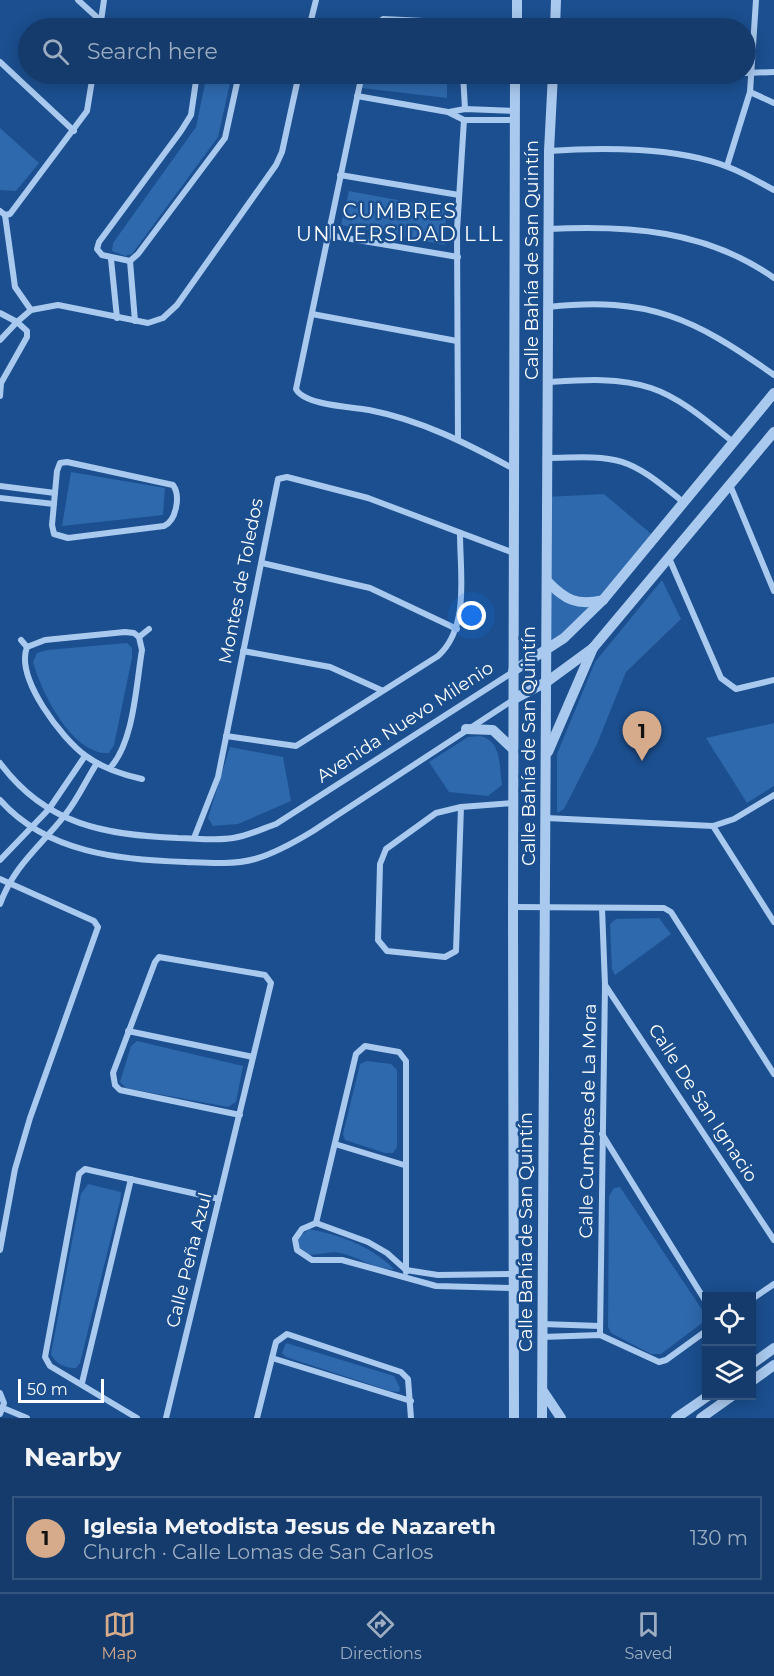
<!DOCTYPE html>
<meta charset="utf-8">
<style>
:root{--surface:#143b6b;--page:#214673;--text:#f1f3f6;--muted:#9dadc1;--line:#33557e;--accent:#d6ab8b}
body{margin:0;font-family:Montserrat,sans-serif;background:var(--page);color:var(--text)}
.controls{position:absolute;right:18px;bottom:18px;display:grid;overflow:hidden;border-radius:0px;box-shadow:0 3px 15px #0003}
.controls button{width:54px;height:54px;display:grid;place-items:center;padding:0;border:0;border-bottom:2px solid var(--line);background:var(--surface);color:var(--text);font:30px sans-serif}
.scale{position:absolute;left:18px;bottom:15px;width:86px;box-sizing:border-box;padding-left:6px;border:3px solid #fff;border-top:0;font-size:16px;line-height:21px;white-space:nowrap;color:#fff;-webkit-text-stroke:4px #1b4f8f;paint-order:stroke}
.you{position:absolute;left:472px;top:616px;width:21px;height:21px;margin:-15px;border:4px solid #fff;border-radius:50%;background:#1a73e8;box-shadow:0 0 0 9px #1a73e833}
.badge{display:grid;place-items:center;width:39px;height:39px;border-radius:50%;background:var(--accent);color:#111;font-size:20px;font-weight:700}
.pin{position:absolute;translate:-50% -50px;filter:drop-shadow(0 2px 3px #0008)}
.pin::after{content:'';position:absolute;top:32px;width:21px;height:18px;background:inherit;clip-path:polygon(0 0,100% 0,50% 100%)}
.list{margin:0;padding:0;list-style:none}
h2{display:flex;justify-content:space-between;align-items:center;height:78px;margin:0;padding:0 24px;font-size:26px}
h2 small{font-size:20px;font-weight:400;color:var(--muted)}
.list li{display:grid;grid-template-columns:39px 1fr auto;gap:18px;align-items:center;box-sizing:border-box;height:84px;margin:0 12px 12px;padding:0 12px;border:2px solid var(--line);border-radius:0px}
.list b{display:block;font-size:22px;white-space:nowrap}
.list p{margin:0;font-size:20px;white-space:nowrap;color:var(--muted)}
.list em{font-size:20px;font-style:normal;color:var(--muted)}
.icon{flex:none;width:33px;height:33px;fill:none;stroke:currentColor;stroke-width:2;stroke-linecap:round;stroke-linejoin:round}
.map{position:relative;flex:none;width:774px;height:1418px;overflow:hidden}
.search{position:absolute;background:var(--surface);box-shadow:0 3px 15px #0003;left:18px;right:18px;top:18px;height:66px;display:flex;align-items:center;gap:15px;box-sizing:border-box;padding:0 21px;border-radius:33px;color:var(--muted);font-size:22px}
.sheet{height:174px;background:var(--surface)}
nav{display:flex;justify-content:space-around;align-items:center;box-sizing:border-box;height:84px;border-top:2px solid var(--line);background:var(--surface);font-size:16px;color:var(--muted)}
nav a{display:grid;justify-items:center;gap:3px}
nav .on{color:var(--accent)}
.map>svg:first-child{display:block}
</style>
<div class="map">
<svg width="774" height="1418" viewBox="0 0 774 1418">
<rect width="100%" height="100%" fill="#1b4f8f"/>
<g fill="#2e69ad">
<polygon points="207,74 232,74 218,137 132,254 125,256 112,251 113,243 196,127"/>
<polygon points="366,74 447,74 447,98 361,88"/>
<polygon points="0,128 39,163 16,191 0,190"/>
<polygon points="349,191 446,209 445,245 341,225"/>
<polygon points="71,472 165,488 163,515 62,526"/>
<polygon points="604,494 656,538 604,601 545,647 546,497"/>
<polygon points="662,580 681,619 626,672 597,744 564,809 557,813 557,754 595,662"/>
<path d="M127,643L132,648V658L114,745L109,753C72,756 41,691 33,662L37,653L47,650Z"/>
<polygon points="774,723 774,786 747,803 706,738"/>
<path d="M480,736C502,741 499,765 502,785L488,796L449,792L429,762L468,737Z"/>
<polygon points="230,747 283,757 291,801 238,824 213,826 208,818"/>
<polygon points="659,918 671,934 615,975 612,969 610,924 616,919"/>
<polygon points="137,1041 243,1066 236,1102 228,1107 126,1088 120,1082 131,1046"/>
<polygon points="367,1061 391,1064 397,1070 397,1147 393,1153 385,1153 345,1140 343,1134 360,1064"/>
<path d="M88,1184L121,1192L120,1201L80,1363L76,1368C66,1369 55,1363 51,1354L81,1194Z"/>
<polygon points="620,1187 705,1314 706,1320 661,1354 651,1354 611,1333 608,1327 609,1196 614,1188"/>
<path d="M309,1229C340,1235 371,1246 394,1269C377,1271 357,1256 340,1253C324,1249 308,1263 298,1246L299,1237Z"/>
<polygon points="286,1343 394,1376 400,1388 399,1392 390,1391 286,1357 282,1353"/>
</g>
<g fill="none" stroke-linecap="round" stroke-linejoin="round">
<g stroke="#a9c9ee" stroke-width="6">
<polyline points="78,0 101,21"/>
<polyline points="100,28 104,0"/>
<polyline points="309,28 316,0"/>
<polyline points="372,28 383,19 444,22 457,28"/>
<polyline points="0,62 74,131"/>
<polyline points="746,73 774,72"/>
<polyline points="197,74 191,115 181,131 99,242 97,249 102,255 130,261 138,254 225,138 239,74"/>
<path d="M362,74L296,389C304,405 351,407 369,410C421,420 468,444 514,469"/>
<polyline points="463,74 465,109"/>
<polyline points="750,92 774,103"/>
<polyline points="357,96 448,112 464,120 514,120"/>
<polyline points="449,112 465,109 514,111"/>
<path d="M549,151C601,147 678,147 728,167C744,173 759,182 774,190"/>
<polyline points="727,166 750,92 756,0"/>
<polyline points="340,175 459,195"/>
<polyline points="0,211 5,215 10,214 87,111 93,74"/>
<polyline points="5,215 15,287 31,310"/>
<path d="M548,229C629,225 706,230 774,278"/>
<polyline points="328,235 458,257"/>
<polyline points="111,259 117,318"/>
<polyline points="130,261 135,321"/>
<path d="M548,307C648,296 694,318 774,375"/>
<polyline points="0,313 17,322 31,310 58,305 148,323 163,318 177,305 276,165 282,152 299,74"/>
<polyline points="312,314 457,341"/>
<polyline points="0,340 17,322 27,331 27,337 1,383 0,396"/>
<path d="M548,382C581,380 618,377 651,388C681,398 708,422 733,442"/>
<polyline points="458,439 457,230 464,120"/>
<path d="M547,458C620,456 626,455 683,502"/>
<path d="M67,462L173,485C181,496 176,521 164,526L68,538L54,534L52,525L57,471L60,463Z"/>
<polyline points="730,485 774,591"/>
<polyline points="0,486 55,493"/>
<polyline points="0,498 54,504"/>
<polyline points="669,558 721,678 736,689 774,680"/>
<polyline points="262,563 370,588 457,629"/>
<polyline points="139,637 149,629"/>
<polyline points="21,640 27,647"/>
<polyline points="243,651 330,667 381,690"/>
<path d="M226,736L296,746L438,656C470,627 460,573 460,534"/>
<path d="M0,763C46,825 105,835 178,838C195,838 216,841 233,838C247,836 262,829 276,824L513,672"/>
<path d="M110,768C134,742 136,685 142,650L139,637L134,633L125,632L45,640L27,647C15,678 62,739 86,756C102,768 124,775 142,779"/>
<path d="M0,800C47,853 120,860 186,862C208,863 233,865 255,859C276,853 295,842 313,831L513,700"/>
<polyline points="461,807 456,951 445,957 387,951 378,940 380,864 386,849 436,813 461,807 513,803"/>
<polyline points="546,818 713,826 734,819 774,795"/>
<polyline points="713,826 774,922"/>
<polyline points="194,838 218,777 278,479 287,477 368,498 514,553"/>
<polyline points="0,860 49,809 85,756"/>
<polyline points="0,879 94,921 98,927 30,1118 15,1169 0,1250"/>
<path d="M0,904C15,864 40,847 65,815C78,799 86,780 97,763"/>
<polyline points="513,907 664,908 671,912 774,1074"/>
<polyline points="605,985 774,1240"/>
<polyline points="128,1031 253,1057"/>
<polyline points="602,1134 706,1302"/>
<polyline points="335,1144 404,1165"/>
<polyline points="316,1223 356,1054 365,1046 399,1052 406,1061 406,1272"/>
<polyline points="514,1274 438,1275 406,1270 387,1253 368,1242 316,1223 302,1229 295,1239 297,1250 312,1260 342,1260 436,1286 514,1288"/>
<polyline points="752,1299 774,1284"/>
<polyline points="542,1324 600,1326"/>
<polyline points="600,1335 605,985 602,908"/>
<polyline points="542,1337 600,1335 659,1362 666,1360 706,1331"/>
<polyline points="272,1358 411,1401"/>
<polyline points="82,1383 131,1179"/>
<polyline points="0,1393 4,1403 0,1414"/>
<polyline points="3,1408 27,1418"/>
<polyline points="137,1418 50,1366 45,1357 79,1174 85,1169 219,1199"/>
<polyline points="166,1418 271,983 265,975 159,957 155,962 113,1073 115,1085 120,1090 240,1115"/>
<polyline points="257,1418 276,1342 287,1334 401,1372 408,1379 411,1418"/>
</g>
<g stroke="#a9c9ee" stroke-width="10">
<polyline points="517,28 517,0"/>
<polyline points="555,28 556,0"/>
<path d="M547,581C565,600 577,606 603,600"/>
<polyline points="513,671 564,638 603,600 774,393"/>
<polyline points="514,699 548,681 593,648 774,432"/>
<polyline points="466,729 493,730 513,749"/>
<polyline points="548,752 593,648"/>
<polyline points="752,1364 774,1348"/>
<polyline points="752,1381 774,1365"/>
<polyline points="543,1391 561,1418"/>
<polyline points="514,1418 513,914 515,74"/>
<polyline points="542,1418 549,151 553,74"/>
<polyline points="676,1418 708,1396"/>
<polyline points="701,1418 732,1396"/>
</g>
</g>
<g text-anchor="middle" stroke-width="5" stroke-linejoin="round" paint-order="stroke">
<g font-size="18" fill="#fff" stroke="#1b4f8f">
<text transform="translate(532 260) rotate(-90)" y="6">Calle Bahía de San Quintín</text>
<text transform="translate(241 581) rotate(-79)" y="6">Montes de Toledos</text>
<text transform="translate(405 722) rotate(-33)" y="6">Avenida Nuevo Milenio</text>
<text transform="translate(529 746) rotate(-90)" y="6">Calle Bahía de San Quintín</text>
<text transform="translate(703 1103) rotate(57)" y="6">Calle De San Ignacio</text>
<text transform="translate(588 1121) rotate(-89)" y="6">Calle Cumbres de La Mora</text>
<text transform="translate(526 1232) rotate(-90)" y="6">Calle Bahía de San Quintín</text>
<text transform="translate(189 1260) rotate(-76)" y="6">Calle Peña Azul</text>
</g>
<g font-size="20" letter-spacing="1.5" fill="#fff" stroke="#1b4f8f">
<text x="400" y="218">CUMBRES<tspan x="400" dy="23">UNIVERSIDAD LLL</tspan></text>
</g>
</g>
</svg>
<div class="controls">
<button><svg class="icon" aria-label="locate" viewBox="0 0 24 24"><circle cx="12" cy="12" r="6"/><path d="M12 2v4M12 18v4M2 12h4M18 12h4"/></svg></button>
<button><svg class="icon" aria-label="layers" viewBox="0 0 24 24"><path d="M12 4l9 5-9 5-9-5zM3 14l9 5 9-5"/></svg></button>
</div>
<div class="scale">50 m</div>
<div class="you"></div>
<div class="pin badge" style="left:642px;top:761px">1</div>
<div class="search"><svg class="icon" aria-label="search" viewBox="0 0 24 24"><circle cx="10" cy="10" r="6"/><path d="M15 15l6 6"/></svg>Search here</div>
</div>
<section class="sheet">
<h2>Nearby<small></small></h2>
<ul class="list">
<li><span class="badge">1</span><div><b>Iglesia Metodista Jesus de Nazareth</b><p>Church · Calle Lomas de San Carlos</p></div><em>130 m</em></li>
</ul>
</section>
<nav>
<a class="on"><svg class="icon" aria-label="map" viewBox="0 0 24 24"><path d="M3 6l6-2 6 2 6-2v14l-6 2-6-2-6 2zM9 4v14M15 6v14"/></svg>Map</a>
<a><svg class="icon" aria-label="directions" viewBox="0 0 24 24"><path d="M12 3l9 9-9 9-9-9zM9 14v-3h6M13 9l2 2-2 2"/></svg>Directions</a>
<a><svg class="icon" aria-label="saved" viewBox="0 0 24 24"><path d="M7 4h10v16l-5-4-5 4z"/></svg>Saved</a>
</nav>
